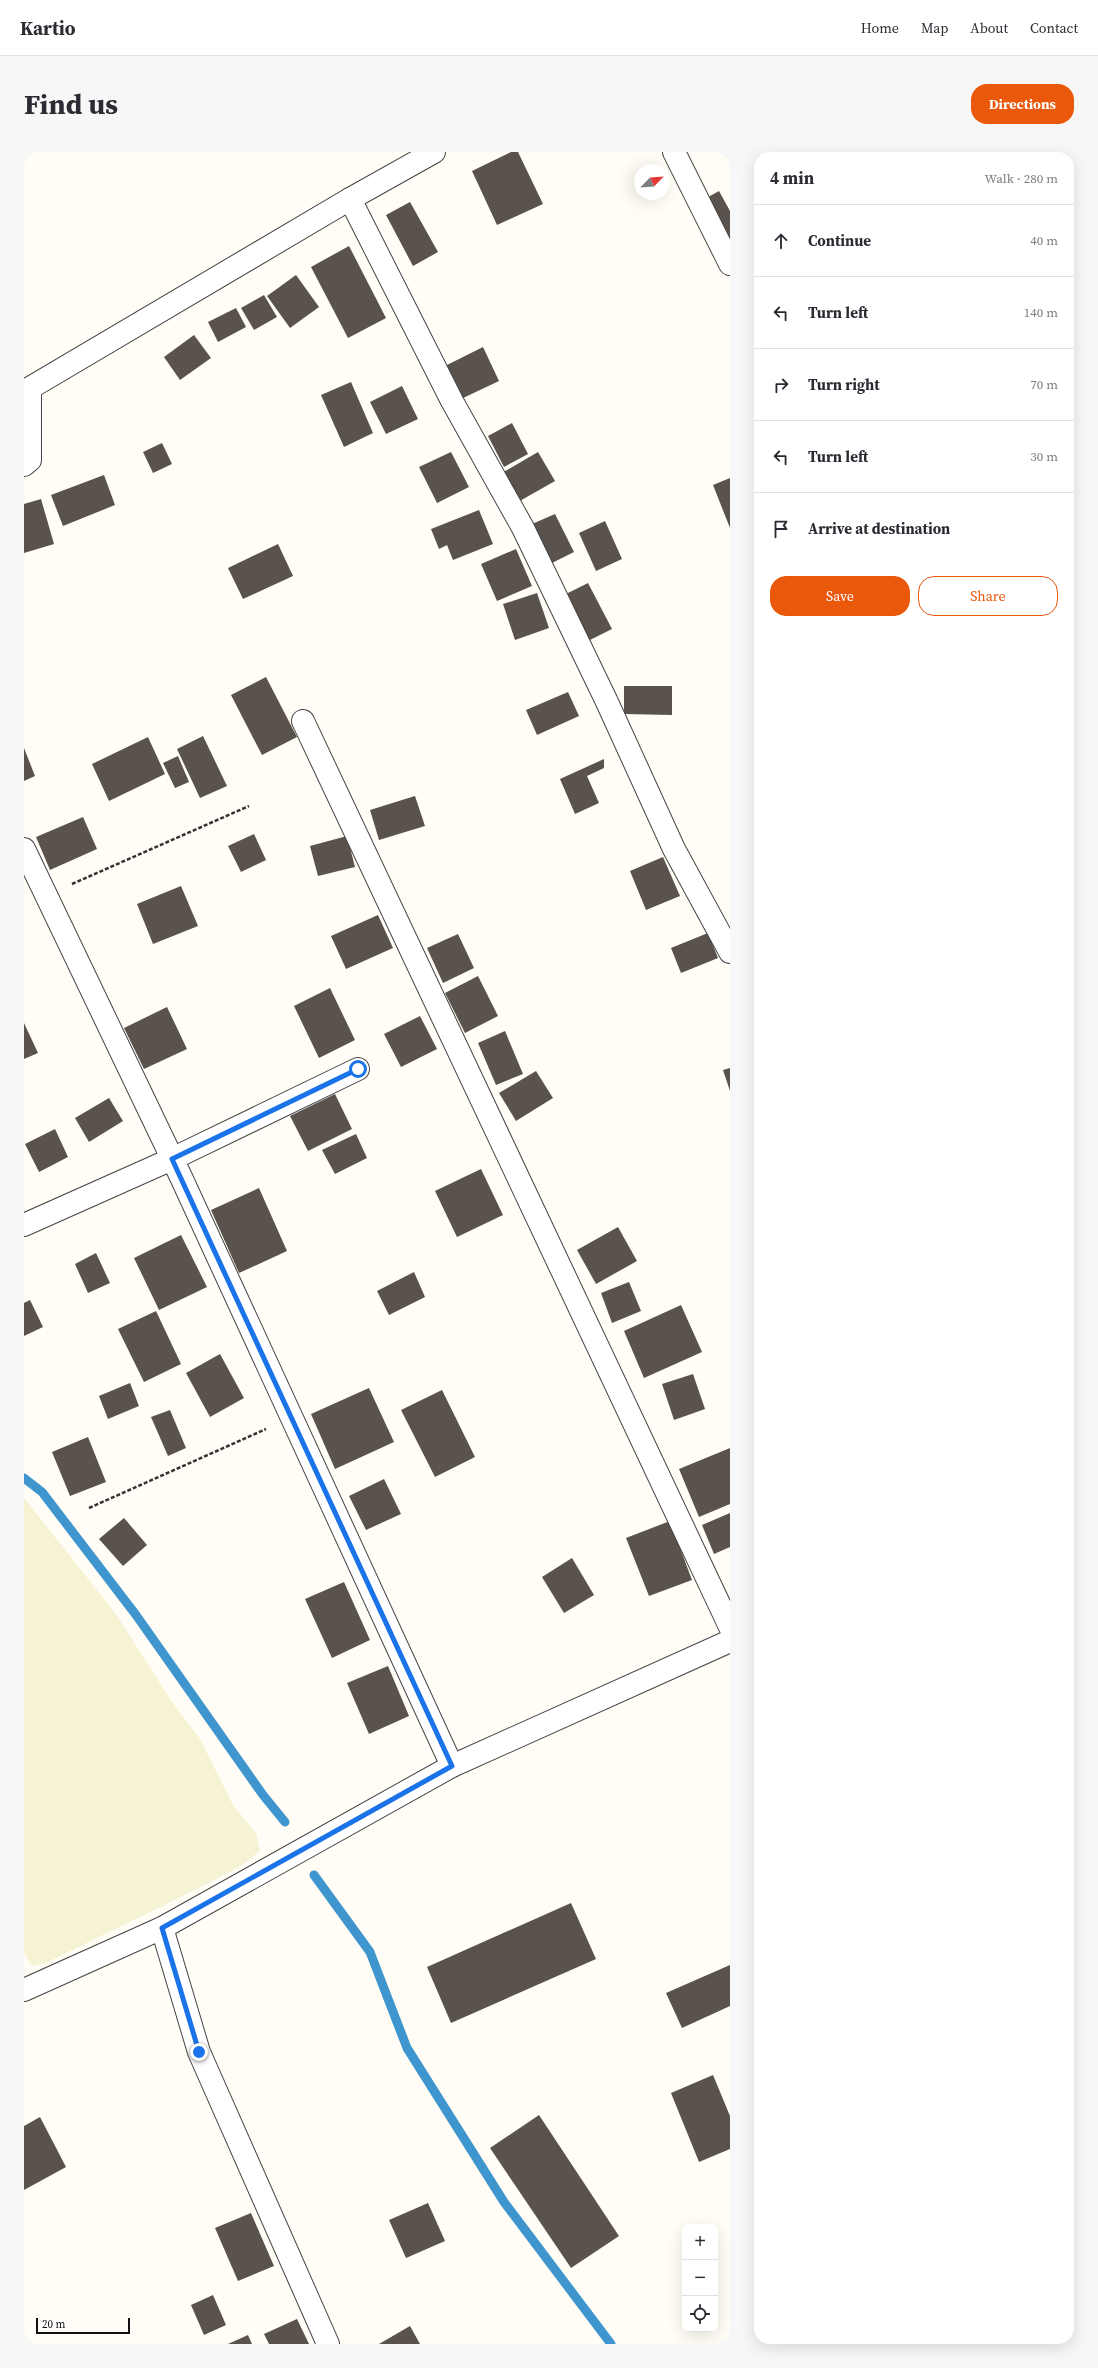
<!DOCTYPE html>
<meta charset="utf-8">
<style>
:root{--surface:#fff;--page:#f7f7f7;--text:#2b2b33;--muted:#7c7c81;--line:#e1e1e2;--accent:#ea580c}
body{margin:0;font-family:"Source Serif 4",serif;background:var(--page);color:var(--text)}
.controls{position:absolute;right:12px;bottom:12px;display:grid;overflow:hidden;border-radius:8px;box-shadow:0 4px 16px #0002}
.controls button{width:36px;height:36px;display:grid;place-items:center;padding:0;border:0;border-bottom:1px solid var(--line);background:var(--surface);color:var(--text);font:20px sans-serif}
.compass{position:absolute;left:610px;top:12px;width:36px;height:36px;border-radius:50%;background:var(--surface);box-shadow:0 4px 16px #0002;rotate:65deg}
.scale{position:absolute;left:12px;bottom:10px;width:94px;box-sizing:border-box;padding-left:4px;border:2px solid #111;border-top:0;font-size:11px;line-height:14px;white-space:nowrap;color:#111;-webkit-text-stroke:3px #fff;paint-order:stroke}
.stop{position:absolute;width:12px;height:12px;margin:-9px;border:3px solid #1a73e8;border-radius:50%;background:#fff}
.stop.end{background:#1a73e8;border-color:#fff;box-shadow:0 1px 4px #0008}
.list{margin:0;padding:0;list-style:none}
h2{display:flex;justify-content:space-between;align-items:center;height:52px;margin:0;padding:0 16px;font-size:17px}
h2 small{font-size:13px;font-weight:400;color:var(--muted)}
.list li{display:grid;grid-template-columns:26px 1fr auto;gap:12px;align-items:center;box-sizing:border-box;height:72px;padding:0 16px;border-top:1px solid var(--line)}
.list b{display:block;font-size:15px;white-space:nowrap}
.list em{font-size:13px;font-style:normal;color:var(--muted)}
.actions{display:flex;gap:8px;padding:12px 16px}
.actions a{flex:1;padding:9px 0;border:1px solid var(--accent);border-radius:16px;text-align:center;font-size:14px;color:var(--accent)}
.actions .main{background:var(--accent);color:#fff}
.icon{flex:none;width:22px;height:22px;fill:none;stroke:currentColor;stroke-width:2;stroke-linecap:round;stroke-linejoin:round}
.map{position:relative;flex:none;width:706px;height:2192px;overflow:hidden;border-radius:16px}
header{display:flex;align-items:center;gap:24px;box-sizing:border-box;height:56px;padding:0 20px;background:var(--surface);border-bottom:1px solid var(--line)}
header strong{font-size:19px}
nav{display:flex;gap:22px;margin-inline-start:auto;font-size:14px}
.intro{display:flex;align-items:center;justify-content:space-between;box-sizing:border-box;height:96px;padding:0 24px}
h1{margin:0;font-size:28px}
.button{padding:10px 18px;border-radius:16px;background:var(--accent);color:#fff;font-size:14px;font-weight:700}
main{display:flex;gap:24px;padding:0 24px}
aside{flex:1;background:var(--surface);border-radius:16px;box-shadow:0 4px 16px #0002}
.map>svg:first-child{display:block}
</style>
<header>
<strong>Kartio</strong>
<nav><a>Home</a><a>Map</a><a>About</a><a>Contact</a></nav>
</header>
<div class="intro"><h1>Find us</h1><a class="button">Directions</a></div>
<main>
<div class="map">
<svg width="706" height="2192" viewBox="0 0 706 2192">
<rect width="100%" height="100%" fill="#fffdf5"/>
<polygon fill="#f6f3d4" points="0,1346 92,1462 148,1550 176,1587 209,1653 232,1681 236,1699 217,1714 179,1734 22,1811 8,1814 0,1800"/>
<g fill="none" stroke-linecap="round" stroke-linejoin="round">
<g stroke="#3f96cf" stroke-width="9">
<polyline points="0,1326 18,1340 112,1463 239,1643 261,1670"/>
<polyline points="290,1723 346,1800 383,1896 480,2050 587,2192"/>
</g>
</g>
<g fill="#5a524d">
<polygon points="487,0 494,0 519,52 473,73 448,19"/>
<polygon points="695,39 706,59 706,100 677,49"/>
<polygon points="386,50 414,100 389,114 362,63"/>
<polygon points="325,94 362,166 324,186 287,115"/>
<polygon points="272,123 295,155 266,176 243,144"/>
<polygon points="240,143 253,165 230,178 217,156"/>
<polygon points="212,156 222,175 194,190 184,170"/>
<polygon points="170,183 187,206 156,228 140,205"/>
<polygon points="459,195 475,229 437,247 421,214"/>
<polygon points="327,230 349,281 320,295 297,243"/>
<polygon points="378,234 394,267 362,282 346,250"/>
<polygon points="488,271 504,302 480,315 464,284"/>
<polygon points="138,291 148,312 129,321 119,300"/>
<polygon points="427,300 445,335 413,351 395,315"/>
<polygon points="514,300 531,329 494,350 478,321"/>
<polygon points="80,323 91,353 39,374 27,343"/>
<polygon points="706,326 706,376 689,333"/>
<polygon points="17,347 30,392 0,401 0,352"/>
<polygon points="455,358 469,392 429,408 423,393 415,397 407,377"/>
<polygon points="531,362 550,400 528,411 508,372"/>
<polygon points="581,369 598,407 572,419 555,381"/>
<polygon points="254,392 269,424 219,447 204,416"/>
<polygon points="492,397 508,434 473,449 457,412"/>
<polygon points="564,431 588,477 562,490 538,444"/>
<polygon points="513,441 525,476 491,488 479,452"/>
<polygon points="242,525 273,585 238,603 207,543"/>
<polygon points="600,534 648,534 648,563 600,562"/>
<polygon points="544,540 555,564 513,583 502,558"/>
<polygon points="179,584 203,634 176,646 153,597"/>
<polygon points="124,585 141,622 85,649 68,612"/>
<polygon points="0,596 11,624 0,629"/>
<polygon points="154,604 165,630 151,636 139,611"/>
<polygon points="580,607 580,616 563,624 575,651 551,662 536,627"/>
<polygon points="391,644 401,674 355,688 346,658"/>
<polygon points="59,665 73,697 26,718 12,685"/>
<polygon points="230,682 242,708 217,720 204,694"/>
<polygon points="323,684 331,715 294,724 286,694"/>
<polygon points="639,705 656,744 622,758 606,719"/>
<polygon points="157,734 174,774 129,792 113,752"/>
<polygon points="354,763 369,796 322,817 307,784"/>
<polygon points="684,781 694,806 657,821 647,796"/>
<polygon points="434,782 450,816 419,831 403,796"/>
<polygon points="454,824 474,864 441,881 421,841"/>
<polygon points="306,836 331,888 295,906 270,854"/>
<polygon points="143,855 163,897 120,917 100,876"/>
<polygon points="396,864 413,897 377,915 360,882"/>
<polygon points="0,871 14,901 0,907"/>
<polygon points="481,879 499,922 472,933 454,891"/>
<polygon points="706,916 706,939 699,918"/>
<polygon points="512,919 529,946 492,969 475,941"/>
<polygon points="311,942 328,977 284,999 266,964"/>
<polygon points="85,946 99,969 65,990 51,966"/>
<polygon points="31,977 44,1005 15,1020 1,992"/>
<polygon points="332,982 343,1006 311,1022 298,998"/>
<polygon points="457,1017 479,1063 433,1085 411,1039"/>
<polygon points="235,1036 263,1099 215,1121 187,1058"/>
<polygon points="594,1075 613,1109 572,1132 553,1098"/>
<polygon points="157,1083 183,1135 135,1158 110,1106"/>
<polygon points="72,1101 86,1131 64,1141 51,1112"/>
<polygon points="390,1120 401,1145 365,1163 353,1139"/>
<polygon points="605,1130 617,1159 588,1171 577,1141"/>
<polygon points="6,1148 19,1175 0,1184 0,1151"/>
<polygon points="657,1153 678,1200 620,1226 600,1179"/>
<polygon points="132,1159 157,1212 120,1230 94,1177"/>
<polygon points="196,1202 220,1246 186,1265 162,1221"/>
<polygon points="669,1222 681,1257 650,1268 638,1232"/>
<polygon points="106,1231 115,1254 84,1267 75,1244"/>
<polygon points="345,1236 370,1290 311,1317 287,1262"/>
<polygon points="418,1238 451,1305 411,1325 377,1258"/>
<polygon points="146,1258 162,1296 144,1304 127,1265"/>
<polygon points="64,1285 82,1330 46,1344 28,1300"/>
<polygon points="706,1296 706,1352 675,1365 655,1317"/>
<polygon points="360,1327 377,1362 342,1378 325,1344"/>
<polygon points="706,1361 706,1395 690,1402 678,1373"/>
<polygon points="100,1366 123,1393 99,1414 75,1387"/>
<polygon points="646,1369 668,1428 625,1444 602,1386"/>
<polygon points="548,1406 570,1443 540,1461 518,1425"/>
<polygon points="320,1430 346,1488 308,1506 281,1447"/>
<polygon points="364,1514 385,1564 345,1582 323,1531"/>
<polygon points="547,1751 572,1807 427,1871 403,1815"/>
<polygon points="706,1813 706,1854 658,1876 642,1841"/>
<polygon points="689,1923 706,1964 706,1997 675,2010 647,1941"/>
<polygon points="515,1963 595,2084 547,2116 466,1996"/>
<polygon points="16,1965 42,2015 0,2038 0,1974"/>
<polygon points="404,2051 421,2089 382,2106 365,2068"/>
<polygon points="227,2061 250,2114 214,2129 191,2076"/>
<polygon points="189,2143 202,2173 180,2183 167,2153"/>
<polygon points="273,2167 285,2192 245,2192 240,2182"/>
<polygon points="386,2174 396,2192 355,2192"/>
<polygon points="224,2183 228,2192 204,2192"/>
</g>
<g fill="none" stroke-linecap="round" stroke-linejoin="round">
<g stroke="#444" stroke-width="24">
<g id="minor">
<polyline points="650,0 706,112"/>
<polyline points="326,47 428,249 499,376 583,550 650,697 706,800"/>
<polyline points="0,313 6,308 6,236 326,47 410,0"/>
<polyline points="279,569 706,1475"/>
<polyline points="0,697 157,1025 428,1614"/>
<polyline points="0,1073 148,1007 334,917"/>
<polyline points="138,1776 175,1900 304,2192"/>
<polyline points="0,1838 138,1776 428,1614 706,1489"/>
</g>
</g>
<g stroke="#333" stroke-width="2.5" stroke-dasharray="4 2" stroke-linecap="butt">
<polyline points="48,732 225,654"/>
<polyline points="65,1356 242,1277"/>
</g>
<use href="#minor" stroke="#fff" stroke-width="22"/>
</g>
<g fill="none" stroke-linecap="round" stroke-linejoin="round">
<polyline stroke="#1a73e8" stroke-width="5" points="175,1900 138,1776 428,1614 148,1007 334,917"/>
</g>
</svg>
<div class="controls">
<button>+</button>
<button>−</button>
<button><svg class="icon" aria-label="locate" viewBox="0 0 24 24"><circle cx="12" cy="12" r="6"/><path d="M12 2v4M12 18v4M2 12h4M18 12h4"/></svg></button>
</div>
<svg class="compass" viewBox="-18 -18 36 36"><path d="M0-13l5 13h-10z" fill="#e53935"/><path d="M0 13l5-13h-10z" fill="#7c7c81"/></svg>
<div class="scale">20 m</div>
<div class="stop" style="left:334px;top:917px"></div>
<div class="stop end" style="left:175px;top:1900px"></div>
</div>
<aside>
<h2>4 min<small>Walk · 280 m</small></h2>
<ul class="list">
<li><svg class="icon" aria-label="ahead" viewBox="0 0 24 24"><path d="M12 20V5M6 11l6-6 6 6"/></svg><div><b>Continue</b></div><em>40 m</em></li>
<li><svg class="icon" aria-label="left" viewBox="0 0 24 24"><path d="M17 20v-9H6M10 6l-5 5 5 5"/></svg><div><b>Turn left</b></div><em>140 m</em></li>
<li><svg class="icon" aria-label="right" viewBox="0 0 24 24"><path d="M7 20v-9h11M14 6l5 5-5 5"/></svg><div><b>Turn right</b></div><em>70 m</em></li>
<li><svg class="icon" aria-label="left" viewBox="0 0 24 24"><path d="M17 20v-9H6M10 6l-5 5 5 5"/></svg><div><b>Turn left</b></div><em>30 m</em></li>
<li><svg class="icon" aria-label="arrive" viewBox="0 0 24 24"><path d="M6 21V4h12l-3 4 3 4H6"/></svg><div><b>Arrive at destination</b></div></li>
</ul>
<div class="actions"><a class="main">Save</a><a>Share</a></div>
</aside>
</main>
